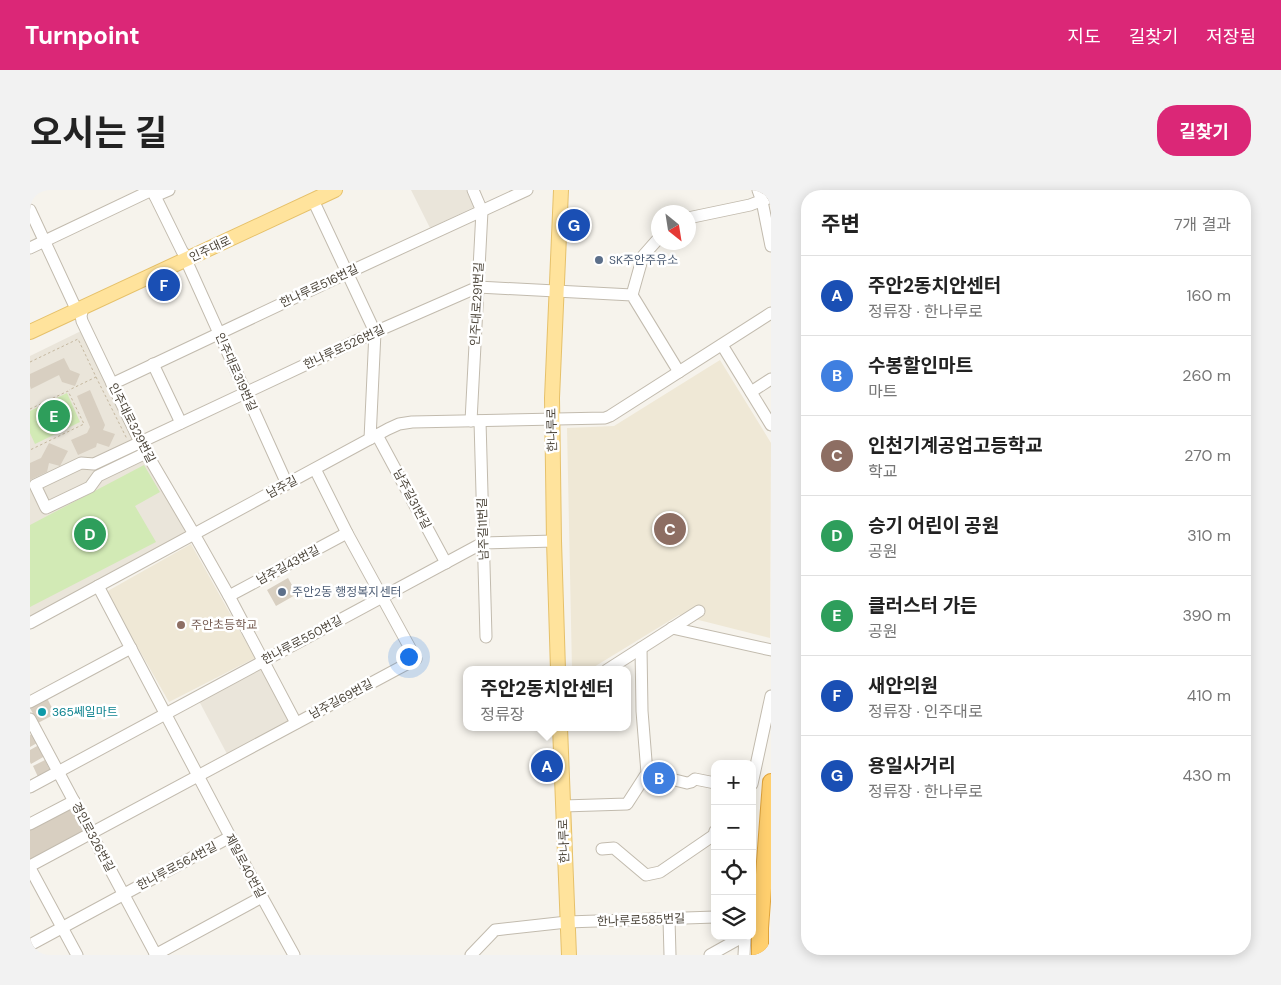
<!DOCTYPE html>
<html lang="ko">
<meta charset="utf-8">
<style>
:root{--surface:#fff;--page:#f2f2f2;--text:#222;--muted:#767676;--line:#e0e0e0;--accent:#db2777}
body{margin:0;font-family:"DM Sans","Noto Sans KR",sans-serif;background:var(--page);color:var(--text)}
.controls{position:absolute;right:15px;bottom:15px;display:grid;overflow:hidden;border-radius:10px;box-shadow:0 2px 12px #0003}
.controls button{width:45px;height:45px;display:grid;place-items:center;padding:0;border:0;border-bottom:1px solid var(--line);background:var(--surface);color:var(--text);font:25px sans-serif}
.compass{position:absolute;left:621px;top:15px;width:45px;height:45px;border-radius:50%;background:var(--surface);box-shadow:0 2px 12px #0003;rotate:150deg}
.you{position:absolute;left:378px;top:466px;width:18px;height:18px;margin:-12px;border:4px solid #fff;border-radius:50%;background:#1a73e8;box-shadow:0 0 0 8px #1a73e833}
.badge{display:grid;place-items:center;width:32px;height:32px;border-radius:50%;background:var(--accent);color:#fff;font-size:16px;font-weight:700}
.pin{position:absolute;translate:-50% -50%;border:2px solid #fff;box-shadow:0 1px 5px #0006}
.popup{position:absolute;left:433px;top:476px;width:168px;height:65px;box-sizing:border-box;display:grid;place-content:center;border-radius:10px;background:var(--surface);filter:drop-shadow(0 1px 4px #0005);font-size:16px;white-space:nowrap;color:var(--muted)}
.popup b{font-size:19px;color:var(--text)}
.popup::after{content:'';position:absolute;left:50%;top:100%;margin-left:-10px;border:10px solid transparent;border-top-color:var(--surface)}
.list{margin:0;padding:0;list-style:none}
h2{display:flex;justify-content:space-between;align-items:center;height:65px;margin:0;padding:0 20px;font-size:21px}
h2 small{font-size:16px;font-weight:400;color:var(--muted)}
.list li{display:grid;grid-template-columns:32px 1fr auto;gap:15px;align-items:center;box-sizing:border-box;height:80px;padding:0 20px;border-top:1px solid var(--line)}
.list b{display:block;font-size:19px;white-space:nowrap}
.list p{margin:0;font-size:16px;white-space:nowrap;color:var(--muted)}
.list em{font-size:16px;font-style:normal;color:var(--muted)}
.icon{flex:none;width:28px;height:28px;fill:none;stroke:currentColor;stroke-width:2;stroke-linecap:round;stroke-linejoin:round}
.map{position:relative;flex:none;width:741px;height:765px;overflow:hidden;border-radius:20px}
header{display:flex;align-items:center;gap:30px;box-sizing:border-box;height:70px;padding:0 25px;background:var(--accent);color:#fff}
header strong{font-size:24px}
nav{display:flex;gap:28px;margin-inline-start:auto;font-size:18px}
.intro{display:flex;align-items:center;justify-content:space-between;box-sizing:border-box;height:120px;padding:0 30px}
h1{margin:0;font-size:35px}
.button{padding:12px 22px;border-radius:20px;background:var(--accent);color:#fff;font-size:18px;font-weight:700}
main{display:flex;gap:30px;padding:0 30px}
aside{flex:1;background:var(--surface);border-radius:20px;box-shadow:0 2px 12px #0003}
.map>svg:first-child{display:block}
</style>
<header>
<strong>Turnpoint</strong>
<nav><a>지도</a><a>길찾기</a><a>저장됨</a></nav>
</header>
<div class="intro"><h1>오시는 길</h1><a class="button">길찾기</a></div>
<main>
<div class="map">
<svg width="741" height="765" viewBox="0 0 741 765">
<rect width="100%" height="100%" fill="#f6f3ec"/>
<g fill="#eae5da">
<polygon points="381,0 436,0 444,17 400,38"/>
<polygon points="51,141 105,255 158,342 0,427 0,166"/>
<polygon points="231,479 258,531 197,564 169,511"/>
</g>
<g fill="#efe8d6">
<polygon points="690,170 741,253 740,448 649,425 559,480 542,480 537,238 584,236"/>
<polygon points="161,354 225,468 139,512 76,402"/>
</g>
<g fill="#d2eab5">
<polygon points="37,203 50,232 5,254 0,243 0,221"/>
<polygon points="114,275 130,302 105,316 126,352 0,417 0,335"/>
</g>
<g fill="#d8cfc1">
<polygon points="34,168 40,180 50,184 45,196 32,192 29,185 1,199 0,196 0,184"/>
<polygon points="60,200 75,235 73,240 85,244 79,257 67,253 66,257 48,265 41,250 57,243 60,237 47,206"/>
<polygon points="19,253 38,261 30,276 19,273 17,282 0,290 0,273 11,268"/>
<polygon points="258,388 267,404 246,416 237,400"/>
<polygon points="17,508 25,524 8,533 0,518"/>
<polygon points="3,543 7,553 0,557 0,545"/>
<polygon points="9,555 15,566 1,574 0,572 0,560"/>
<polygon points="15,570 21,582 9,589 3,576"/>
<polygon points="44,611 61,643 0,676 0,634"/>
</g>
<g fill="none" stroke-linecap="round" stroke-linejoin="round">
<g stroke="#c2bbae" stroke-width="13">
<g id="minor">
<polyline points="728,0 732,11 741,56"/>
<polyline points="125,6 139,0"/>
<polyline points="283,10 345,142 340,249"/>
<polyline points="0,20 47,121"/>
<polyline points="658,28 720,15 741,7"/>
<polyline points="0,58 122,0 152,61 155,65 160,68"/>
<polyline points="156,70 257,294"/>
<polyline points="602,105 613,66 628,49"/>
<polyline points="53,118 51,126 52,131 110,252 164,344 199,406 266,533"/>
<polyline points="692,155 741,235"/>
<polyline points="123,174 151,233"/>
<polyline points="82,194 317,83 497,0"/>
<polyline points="721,202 741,189"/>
<polyline points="441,231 452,21 443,0"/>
<polyline points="450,231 456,447"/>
<polyline points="347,245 416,373"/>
<polyline points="116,263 68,286 60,297 16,318 5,295 51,273 64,274 345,142 448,97 602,105 649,182"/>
<polyline points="68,396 232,707 264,765"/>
<polyline points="199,406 317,343"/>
<polyline points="0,433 358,239 369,234 382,232 575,228 580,226 741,123"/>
<polyline points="642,438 741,460"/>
<polyline points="577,480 669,421"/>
<polyline points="0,512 101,458"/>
<polyline points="0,529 126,765"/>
<polyline points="617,583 657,593 661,592 665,589 685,593"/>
<polyline points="722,594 741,506"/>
<polyline points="0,597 447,356 453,353 524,351"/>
<polyline points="533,616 597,614 617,583 612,521 611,458"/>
<polyline points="0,634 44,611"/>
<polyline points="572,659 584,658 616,685 630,682 684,645 685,641"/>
<polyline points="0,676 386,469 317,343 285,279"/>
<polyline points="0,678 47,765"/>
<polyline points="639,729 640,765"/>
<polyline points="0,755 200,647"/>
<polyline points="125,765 232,707"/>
<polyline points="441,765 465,740 537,732 685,727"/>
<polyline points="680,765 714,746"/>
<polyline points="714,765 715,746"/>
</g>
</g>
<g stroke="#e6c16a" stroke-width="16">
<g id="major">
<polyline points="0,142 305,0"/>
<polyline points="528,480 524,351 522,208 531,0"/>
<polyline points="530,537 539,765"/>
</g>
</g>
<g stroke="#e0a43c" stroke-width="18">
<polyline id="highway" points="730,765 730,738 741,592"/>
</g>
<g stroke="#c4b79f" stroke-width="1" stroke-dasharray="2.5 2.5" stroke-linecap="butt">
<polyline points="0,172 48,149 66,187 39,200"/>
<polyline points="66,187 97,249"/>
<polyline points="0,219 38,201 54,234 0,260"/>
</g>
<use href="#minor" stroke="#fff" stroke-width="11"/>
<use href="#major" stroke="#ffe39c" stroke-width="14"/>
<use href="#highway" stroke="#ffcf6e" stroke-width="16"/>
</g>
<g fill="#5c6f8a" stroke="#fff" stroke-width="2">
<circle cx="569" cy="70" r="5"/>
<circle cx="252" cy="402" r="5"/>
</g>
<circle fill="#8d6e63" stroke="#fff" stroke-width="2" cx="151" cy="435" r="5"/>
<circle fill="#0f9aa8" stroke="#fff" stroke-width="2" cx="12" cy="522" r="5"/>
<g text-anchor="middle" stroke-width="5" stroke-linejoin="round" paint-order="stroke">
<g font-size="12" fill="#4b4439" stroke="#fff">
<text transform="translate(180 59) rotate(-25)" y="4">인주대로</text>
<text transform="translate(289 96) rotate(-25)" y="4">한나루로516번길</text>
<text transform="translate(447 114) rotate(-87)" y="4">인주대로291번길</text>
<text transform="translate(314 157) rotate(-25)" y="4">한나루로526번길</text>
<text transform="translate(206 182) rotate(66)" y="4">인주대로319번길</text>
<text transform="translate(102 233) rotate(63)" y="4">인주대로329번길</text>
<text transform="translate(522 240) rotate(-91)" y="4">한나루로</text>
<text transform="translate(252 297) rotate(-28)" y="4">남주길</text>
<text transform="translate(382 309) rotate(62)" y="4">남주길31번길</text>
<text transform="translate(453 339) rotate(-92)" y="4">남주길11번길</text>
<text transform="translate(258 375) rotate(-28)" y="4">남주길43번길</text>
<text transform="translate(272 450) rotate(-28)" y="4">한나루로550번길</text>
<text transform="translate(311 509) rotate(-28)" y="4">남주길69번길</text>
<text transform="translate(63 647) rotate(62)" y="4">경인로326번길</text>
<text transform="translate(534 651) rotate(-92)" y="4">한나루로</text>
<text transform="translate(147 676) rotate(-28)" y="4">한나루로564번길</text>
<text transform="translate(215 676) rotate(62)" y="4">제일로40번길</text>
<text transform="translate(611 730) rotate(-2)" y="4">한나루로585번길</text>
</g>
<g font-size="12" fill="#4e5e75" stroke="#fff" text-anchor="start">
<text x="579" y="74">SK주안주유소</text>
<text x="262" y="406">주안2동 행정복지센터</text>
</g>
<g font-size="12" fill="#785e54" stroke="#fff" text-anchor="start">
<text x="161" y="439">주안초등학교</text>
</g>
<g font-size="12" fill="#0d838f" stroke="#fff" text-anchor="start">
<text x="22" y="526">365쎄일마트</text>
</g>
</g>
</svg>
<div class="controls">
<button>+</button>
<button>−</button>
<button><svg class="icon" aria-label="locate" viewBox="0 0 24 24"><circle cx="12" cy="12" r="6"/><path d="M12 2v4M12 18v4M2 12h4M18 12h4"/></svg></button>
<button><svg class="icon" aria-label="layers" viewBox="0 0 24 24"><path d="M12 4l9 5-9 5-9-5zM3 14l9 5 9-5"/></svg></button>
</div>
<svg class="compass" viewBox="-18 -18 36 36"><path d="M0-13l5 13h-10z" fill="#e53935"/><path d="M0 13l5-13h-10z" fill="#767676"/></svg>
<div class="you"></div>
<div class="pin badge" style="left:517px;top:576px;background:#1a4fb4">A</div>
<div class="popup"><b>주안2동치안센터</b>정류장</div>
<div class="pin badge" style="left:629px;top:588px;background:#3f7fe0">B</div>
<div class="pin badge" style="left:640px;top:339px;background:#8d6e63">C</div>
<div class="pin badge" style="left:60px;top:344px;background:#2e9e5b">D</div>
<div class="pin badge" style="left:24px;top:226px;background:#2e9e5b">E</div>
<div class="pin badge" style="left:134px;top:95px;background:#1a4fb4">F</div>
<div class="pin badge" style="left:544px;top:35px;background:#1a4fb4">G</div>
</div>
<aside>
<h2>주변<small>7개 결과</small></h2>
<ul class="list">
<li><span class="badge" style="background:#1a4fb4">A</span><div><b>주안2동치안센터</b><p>정류장 · 한나루로</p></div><em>160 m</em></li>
<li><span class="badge" style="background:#3f7fe0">B</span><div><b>수봉할인마트</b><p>마트</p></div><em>260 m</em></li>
<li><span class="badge" style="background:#8d6e63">C</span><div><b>인천기계공업고등학교</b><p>학교</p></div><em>270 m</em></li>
<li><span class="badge" style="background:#2e9e5b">D</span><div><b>승기 어린이 공원</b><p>공원</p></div><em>310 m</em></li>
<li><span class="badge" style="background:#2e9e5b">E</span><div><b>클러스터 가든</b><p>공원</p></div><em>390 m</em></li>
<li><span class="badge" style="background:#1a4fb4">F</span><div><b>새안의원</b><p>정류장 · 인주대로</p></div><em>410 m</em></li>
<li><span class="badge" style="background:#1a4fb4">G</span><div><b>용일사거리</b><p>정류장 · 한나루로</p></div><em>430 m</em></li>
</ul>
</aside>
</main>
